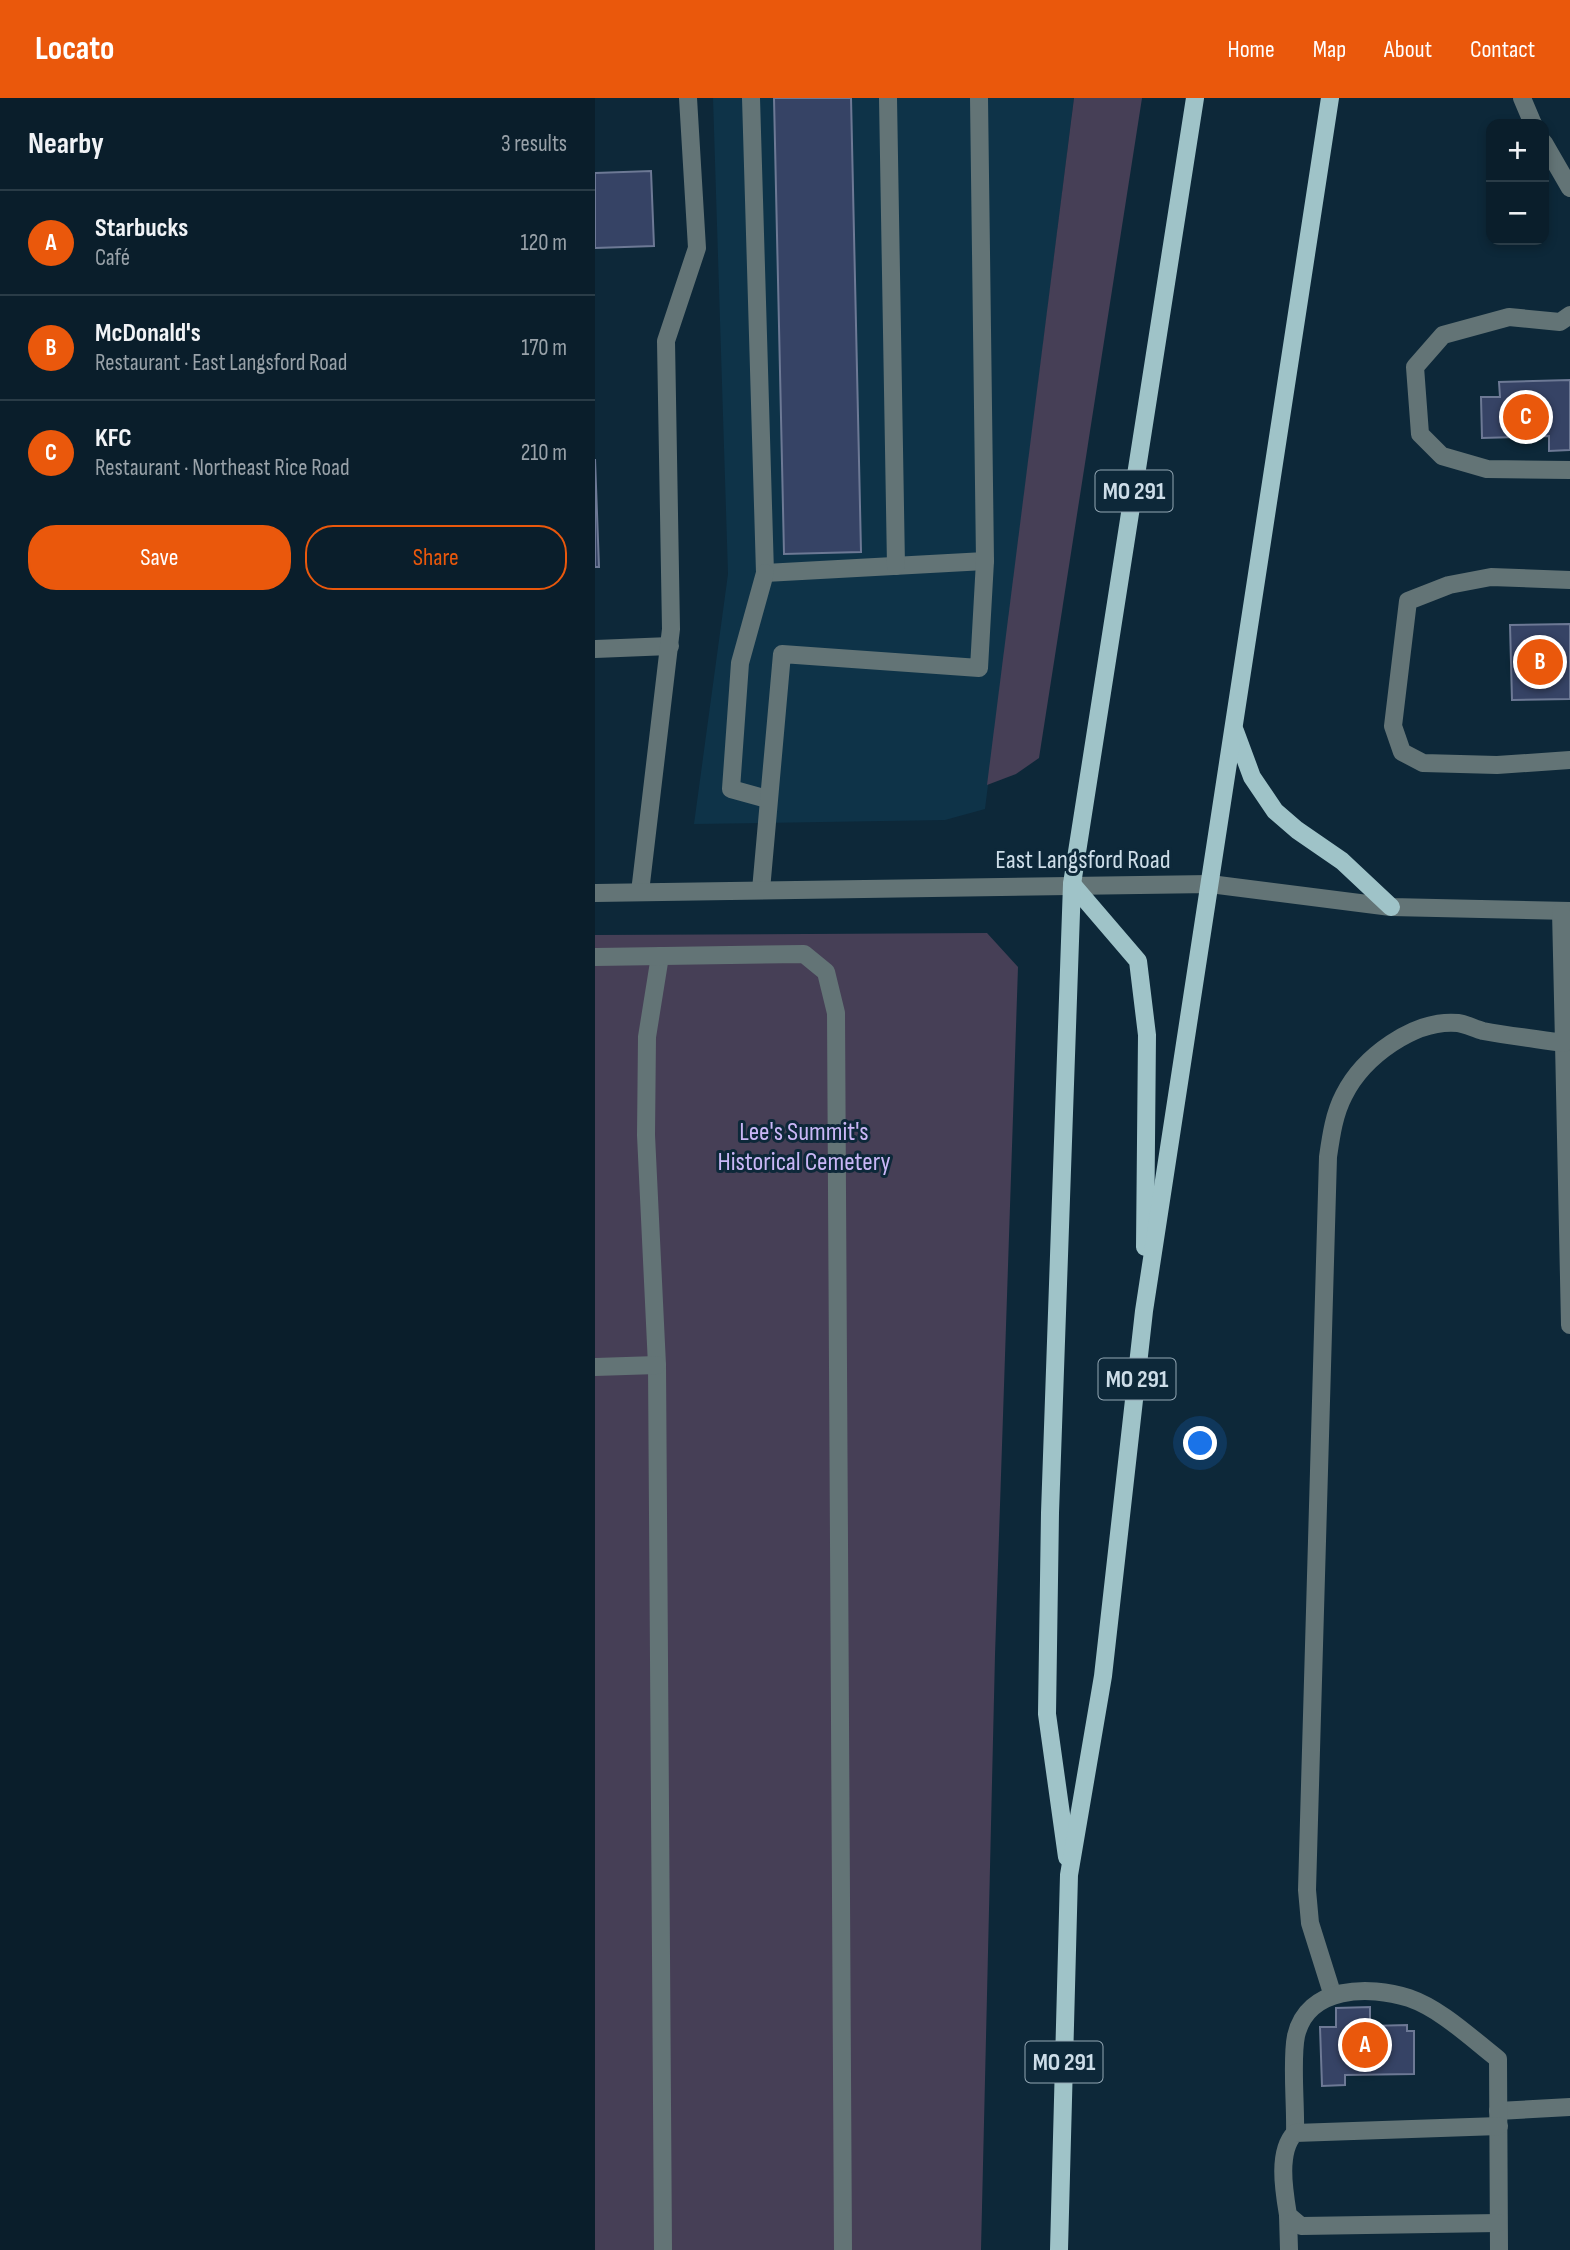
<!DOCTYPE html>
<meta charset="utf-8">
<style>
:root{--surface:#0a1e2b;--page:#132733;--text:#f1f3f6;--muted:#99a2a9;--line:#2a3c47;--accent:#ea580c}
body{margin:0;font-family:"Sofia Sans Condensed",sans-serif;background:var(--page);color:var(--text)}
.controls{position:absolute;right:21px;top:21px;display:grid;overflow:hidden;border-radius:14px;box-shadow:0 4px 10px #0003}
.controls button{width:63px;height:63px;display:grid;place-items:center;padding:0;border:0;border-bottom:2px solid var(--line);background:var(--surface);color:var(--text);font:35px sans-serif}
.you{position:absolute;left:606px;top:1346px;width:24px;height:24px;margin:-18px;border:5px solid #fff;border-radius:50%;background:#1a73e8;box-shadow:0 0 0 10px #1a73e833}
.badge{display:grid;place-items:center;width:46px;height:46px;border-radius:50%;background:var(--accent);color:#fff;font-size:23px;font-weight:700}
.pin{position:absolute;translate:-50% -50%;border:4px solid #fff;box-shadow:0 2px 7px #0006}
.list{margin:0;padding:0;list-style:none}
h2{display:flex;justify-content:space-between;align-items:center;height:91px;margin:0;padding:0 28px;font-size:30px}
h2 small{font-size:23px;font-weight:400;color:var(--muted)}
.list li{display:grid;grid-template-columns:46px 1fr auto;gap:21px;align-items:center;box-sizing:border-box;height:105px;padding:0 28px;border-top:2px solid var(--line)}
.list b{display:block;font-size:26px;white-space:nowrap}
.list p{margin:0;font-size:23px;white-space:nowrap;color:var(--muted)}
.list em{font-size:23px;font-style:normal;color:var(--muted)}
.actions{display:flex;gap:14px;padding:21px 28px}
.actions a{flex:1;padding:16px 0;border:2px solid var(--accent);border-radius:28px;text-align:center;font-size:24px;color:var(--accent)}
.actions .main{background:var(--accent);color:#fff}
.map{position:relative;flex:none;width:975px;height:2152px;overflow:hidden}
header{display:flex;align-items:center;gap:42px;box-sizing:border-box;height:98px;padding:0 35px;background:var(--accent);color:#fff}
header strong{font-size:33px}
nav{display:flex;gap:38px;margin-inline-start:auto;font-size:24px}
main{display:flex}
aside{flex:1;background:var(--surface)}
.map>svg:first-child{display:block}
</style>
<header>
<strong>Locato</strong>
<nav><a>Home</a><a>Map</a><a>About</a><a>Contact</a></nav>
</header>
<main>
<aside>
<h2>Nearby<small>3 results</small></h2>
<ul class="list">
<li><span class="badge">A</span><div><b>Starbucks</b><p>Café</p></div><em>120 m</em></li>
<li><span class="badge">B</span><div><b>McDonald's</b><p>Restaurant · East Langsford Road</p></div><em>170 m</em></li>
<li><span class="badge">C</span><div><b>KFC</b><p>Restaurant · Northeast Rice Road</p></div><em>210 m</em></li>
</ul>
<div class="actions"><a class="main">Save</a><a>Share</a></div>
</aside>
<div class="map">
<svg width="975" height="2152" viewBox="0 0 975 2152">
<rect width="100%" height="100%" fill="#0d2839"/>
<polygon fill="#0e3348" points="118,0 479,0 390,711 350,722 99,726 133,476"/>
<g fill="#463f56">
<polygon points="479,0 547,0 444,660 421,676 392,687"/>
<polygon points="392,835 423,869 400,1557 386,2152 0,2152 0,837"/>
</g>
<g fill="#364365" stroke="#6d7995" stroke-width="2">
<polygon points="179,0 256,0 266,454 189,456"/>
<polygon points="56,73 59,148 0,150 0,75"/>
<polygon points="975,282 975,352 954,353 954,338 887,340 886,299 905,299 904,284"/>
<polygon points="0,361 4,469 0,469"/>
<polygon points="975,526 975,601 917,602 915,527"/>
<polygon points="775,1909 775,1928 812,1927 812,1933 819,1933 819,1976 750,1977 750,1987 727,1988 725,1929 741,1929 741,1910"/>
</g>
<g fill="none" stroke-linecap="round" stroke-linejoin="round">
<g stroke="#637476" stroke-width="18">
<polyline points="156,0 170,475 390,463"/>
<polyline points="293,0 301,468"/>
<polyline points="927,0 938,26"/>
<polyline points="949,45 975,90"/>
<polyline points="975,217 965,224 914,219 848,237 820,269 825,336 847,358 892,371 975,372"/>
<polyline points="170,475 145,565 136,691 172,701"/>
<polyline points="975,482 896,479 854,487 813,503 798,628 807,654 828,665 902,667 975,662"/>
<polyline points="0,551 75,548"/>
<polyline points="166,792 187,556 384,570 390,463 384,0"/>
<polyline points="45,794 76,531 71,243 102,150 93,0"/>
<polyline points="0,795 615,786 796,809 975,813"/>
<polyline points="65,858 52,939 51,1037 62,1267 68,2152"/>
<polyline points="0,859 209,856 231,874 241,915 248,2152"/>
<polyline points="975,945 969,945 975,1227"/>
<polyline points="0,1269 62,1267"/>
<path d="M737,1895L715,1825L712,1792L733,1059C736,1038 739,1016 749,997C768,959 819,921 863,925C871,926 880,931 888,933C915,938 942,941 969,945L966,813"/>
<polyline points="903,2013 975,2009"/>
<path d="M700,2035C701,2008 696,1962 701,1938C712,1888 774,1887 814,1900C846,1911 876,1940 903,1961L904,2152"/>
<polyline points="693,2117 694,2152"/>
<path d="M903,2125L706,2128L693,2117C689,2093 682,2053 700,2035L904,2028"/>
</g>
<g stroke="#9fc3c8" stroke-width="18">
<polyline points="640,633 657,679 680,713 702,732 747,763 796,809"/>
<polyline points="477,786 543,863 552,937 550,1149"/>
<polyline points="472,1759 452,1616 455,1415 477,786 600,0"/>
<polyline points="464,2152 474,1777 508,1578 549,1213 735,0"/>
</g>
</g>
<g text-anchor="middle" stroke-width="6" stroke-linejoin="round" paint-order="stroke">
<g fill="#0d2839" stroke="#93a7b4" stroke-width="2">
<rect x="500.5" y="372.5" width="77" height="41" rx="5"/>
<rect x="503.5" y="1260.5" width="77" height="41" rx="5"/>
<rect x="430.5" y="1943.5" width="77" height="41" rx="5"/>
</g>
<g font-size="24" font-weight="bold" fill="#cddde8">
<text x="539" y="401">MO 291</text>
<text x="542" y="1289">MO 291</text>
<text x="469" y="1972">MO 291</text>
</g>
<g font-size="26" fill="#cddde8" stroke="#0d2839">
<text x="488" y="770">East Langsford Road</text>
</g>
<g font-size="26" fill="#cab7f7" stroke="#0d2839">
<text x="209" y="1042">Lee's Summit's<tspan x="209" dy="30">Historical Cemetery</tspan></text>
</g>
</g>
</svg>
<div class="controls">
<button>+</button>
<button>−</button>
</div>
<div class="you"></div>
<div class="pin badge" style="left:770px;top:1947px">A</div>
<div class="pin badge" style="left:945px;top:564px">B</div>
<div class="pin badge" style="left:931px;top:319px">C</div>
</div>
</main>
